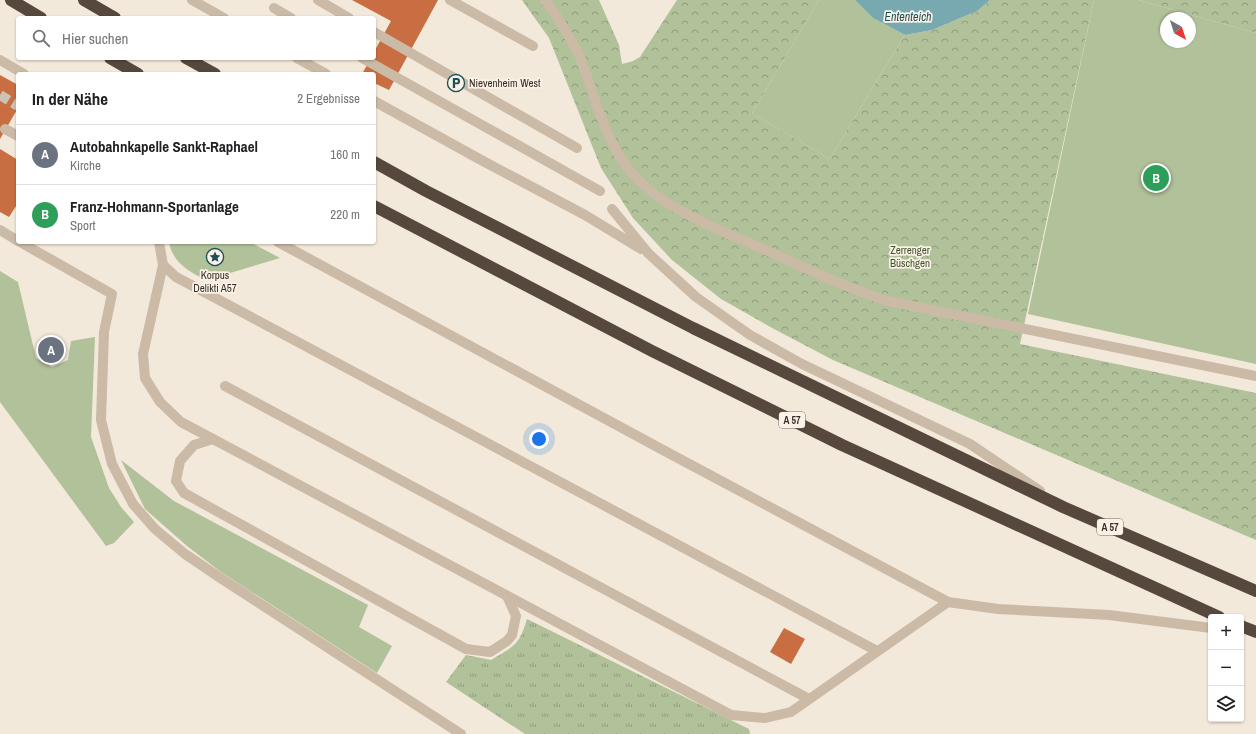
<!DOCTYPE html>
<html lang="de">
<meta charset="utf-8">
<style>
:root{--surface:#fff;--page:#f2f2f2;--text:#202124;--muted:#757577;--line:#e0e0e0;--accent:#1a73e8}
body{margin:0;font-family:"Archivo Narrow",sans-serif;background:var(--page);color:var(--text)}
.controls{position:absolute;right:12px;bottom:12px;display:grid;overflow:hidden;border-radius:4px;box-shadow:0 1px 3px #0004}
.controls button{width:36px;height:36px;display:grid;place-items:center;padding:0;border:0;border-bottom:1px solid var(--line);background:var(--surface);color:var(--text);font:20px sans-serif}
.compass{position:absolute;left:1160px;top:12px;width:36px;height:36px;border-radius:50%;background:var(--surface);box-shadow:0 1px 3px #0004;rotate:141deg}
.you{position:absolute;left:539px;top:439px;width:14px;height:14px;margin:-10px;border:3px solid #fff;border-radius:50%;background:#1a73e8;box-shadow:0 0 0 6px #1a73e833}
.badge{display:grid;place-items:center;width:26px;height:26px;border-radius:50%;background:var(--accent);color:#fff;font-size:13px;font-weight:700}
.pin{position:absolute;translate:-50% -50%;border:2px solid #fff;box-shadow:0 1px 4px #0006}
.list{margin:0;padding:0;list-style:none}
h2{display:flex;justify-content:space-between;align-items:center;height:52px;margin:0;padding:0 16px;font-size:17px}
h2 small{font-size:13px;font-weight:400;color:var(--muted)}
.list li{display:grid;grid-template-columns:26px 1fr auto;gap:12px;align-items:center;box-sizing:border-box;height:60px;padding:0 16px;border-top:1px solid var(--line)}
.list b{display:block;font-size:15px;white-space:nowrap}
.list p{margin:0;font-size:13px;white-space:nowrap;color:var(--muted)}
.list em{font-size:13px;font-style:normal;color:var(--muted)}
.icon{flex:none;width:22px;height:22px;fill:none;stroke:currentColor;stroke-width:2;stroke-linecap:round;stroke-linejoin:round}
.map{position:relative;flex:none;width:1256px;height:734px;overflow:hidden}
.search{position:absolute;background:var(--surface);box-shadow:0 1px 3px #0004;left:16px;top:16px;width:360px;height:44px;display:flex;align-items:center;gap:10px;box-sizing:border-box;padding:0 14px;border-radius:4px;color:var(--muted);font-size:15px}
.panel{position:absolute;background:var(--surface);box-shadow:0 1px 3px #0004;left:16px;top:72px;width:360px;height:172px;border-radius:4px}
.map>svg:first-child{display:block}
</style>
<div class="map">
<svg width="1256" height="734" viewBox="0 0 1256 734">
<defs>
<pattern id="forest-crowns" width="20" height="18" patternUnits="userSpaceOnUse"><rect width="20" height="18" fill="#b1c19a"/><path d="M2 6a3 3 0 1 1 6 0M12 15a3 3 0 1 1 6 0" fill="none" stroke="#919d7e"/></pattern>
<pattern id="park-tufts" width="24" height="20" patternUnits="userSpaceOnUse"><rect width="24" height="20" fill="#b1c19a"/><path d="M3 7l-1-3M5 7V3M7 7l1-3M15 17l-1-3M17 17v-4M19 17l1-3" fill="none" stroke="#919d7e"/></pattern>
</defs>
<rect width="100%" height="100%" fill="#f2e9da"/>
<g fill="#b1c19a" fill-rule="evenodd">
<polygon points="819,0 855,0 873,18 905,35 882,72 830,159 752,113"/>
<path d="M1094,0H1138L1256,33V364L1028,314ZM1166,18H1190V42H1166Z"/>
<path d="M169,242H250L280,258L207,280C190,273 172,262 169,242Z"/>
<polygon points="0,271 18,282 36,358 52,367 68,360 71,341 95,337 91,437 109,488 121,507 134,522 114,543 106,546 0,402"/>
<polygon points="121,460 174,501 368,605 359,627 392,646 377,673 221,572 187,546 145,509"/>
</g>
<g fill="url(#forest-crowns)">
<polygon points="522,0 599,0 619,45 622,64 633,61 640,57 677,0 819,0 752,113 830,159 882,72 905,35 932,30 977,11 990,0 1094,0 1020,344 1256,393 1256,540 833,360 774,329 721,299 672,260 633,218 601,168 549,38"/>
<polygon points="1138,0 1256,0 1256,33"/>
</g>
<path fill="url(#park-tufts)" d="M527,619L749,729L750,734H525L446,682L466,655L491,660C514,646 519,646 527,619Z"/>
<polygon fill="#78a9b0" points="855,0 990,0 977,11 932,30 905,35 873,18"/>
<g fill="#c86e42">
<polygon points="352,0 438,0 389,90 374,83 374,74 362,74 371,58 374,58 374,52 391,21"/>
<polygon points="0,75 18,85 18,108 0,139"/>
<polygon points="0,149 18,160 18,203 9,217 0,212"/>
<polygon points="53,336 60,339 60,344 63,347 63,353 59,355 60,359 55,362 52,360 48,362 42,359 41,354 38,352 38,346 42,345 41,341 46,337 50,338"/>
<polygon points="784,628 805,639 791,664 770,652"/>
</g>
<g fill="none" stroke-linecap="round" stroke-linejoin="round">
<polyline stroke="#ccc3b6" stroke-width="10" stroke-dasharray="10 5" stroke-linecap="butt" points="0,95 18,106"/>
<g stroke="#cabaa6" stroke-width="10">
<polyline points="192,0 224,18"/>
<polyline points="318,0 349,18"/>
<polyline points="450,0 533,46"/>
<path d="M545,0C558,17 570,37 580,57C583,65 586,74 589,82C597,108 606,134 620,157C650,206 718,229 768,251C807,269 847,288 888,301L1256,376"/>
<polyline points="274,8 291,18"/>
<polyline points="374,32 577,148"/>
<polyline points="297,58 326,74"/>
<polyline points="362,58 600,191"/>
<polyline points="0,60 24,74"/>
<polyline points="374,101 483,161 585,215 641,249"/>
<polyline points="5,129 18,136"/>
<polyline points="612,209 648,253 696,297 750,335 802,364 970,444 1040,491"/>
<polyline points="0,230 18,241"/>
<polyline points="20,242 112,294 104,332 101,420 112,464 133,504 155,529 185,554 222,579 461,734"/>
<polyline points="159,242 163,265 176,277 877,651"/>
<polyline points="278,242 663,450 948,602 998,609 1109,615 1211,628"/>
<polyline points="163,265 143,354 145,378 160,402 181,422 731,715 765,718 791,712 948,602"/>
<polyline points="225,386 809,699"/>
<polyline points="213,439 194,445 180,461 176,481 184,493 466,649 490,652 507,641 512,635 516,616 507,596"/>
</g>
<g stroke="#57483e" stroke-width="12">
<polyline points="11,0 41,18"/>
<polyline points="84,0 115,18"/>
<polyline points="110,58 138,74"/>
<polyline points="186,58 215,74"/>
<polyline points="374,162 426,191 693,328 1063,507 1256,591"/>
<polyline points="374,206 652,351 842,445 1219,617"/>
<polyline points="1241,626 1256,632"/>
</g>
</g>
<defs>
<g id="parking-ring" transform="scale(0.9)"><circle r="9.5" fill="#faf2e7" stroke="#1c4f58" stroke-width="1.5"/><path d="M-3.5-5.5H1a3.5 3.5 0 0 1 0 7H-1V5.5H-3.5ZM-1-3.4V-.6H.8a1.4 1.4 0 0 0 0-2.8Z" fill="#1c4f58"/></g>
<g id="sight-ring" transform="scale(0.9)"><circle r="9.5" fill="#faf2e7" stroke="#1c4f58" stroke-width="1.5"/><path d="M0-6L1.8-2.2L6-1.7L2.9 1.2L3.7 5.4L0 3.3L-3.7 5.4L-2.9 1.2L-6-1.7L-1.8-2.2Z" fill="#1c4f58"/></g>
</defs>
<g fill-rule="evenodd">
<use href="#parking-ring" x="456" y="83"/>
<use href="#sight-ring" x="215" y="257"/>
</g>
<g text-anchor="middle" stroke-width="3.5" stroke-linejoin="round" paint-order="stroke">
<g fill="#faf2e7" stroke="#716861" stroke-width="1">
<rect x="779" y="412" width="26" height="16" rx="3"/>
<rect x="1097" y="519" width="26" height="16" rx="3"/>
</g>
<g font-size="10" font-weight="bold" fill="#362d27">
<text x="792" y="424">A 57</text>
<text x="1110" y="531">A 57</text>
</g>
<g font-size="11" fill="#362d27" stroke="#faf2e7" text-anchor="start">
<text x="469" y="87">Nievenheim West</text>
<text x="215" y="279" text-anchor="middle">Korpus<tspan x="215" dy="13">Delikti A57</tspan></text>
</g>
<g font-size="11" fill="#42552a" stroke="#faf2e7">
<text x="910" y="254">Zerrenger<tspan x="910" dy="13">Büschgen</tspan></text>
</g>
<g font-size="12" font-style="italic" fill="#1c4f58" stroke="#faf2e7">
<text x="908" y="21">Ententeich</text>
</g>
</g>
</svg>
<div class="controls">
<button>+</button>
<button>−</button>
<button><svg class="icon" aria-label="layers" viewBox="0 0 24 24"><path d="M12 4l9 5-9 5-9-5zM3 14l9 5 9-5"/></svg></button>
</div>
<svg class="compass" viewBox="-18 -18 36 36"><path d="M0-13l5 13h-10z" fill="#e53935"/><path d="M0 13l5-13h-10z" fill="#757577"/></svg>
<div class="you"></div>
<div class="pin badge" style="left:51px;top:350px;background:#6b7280">A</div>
<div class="pin badge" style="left:1156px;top:178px;background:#2e9e5b">B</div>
<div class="search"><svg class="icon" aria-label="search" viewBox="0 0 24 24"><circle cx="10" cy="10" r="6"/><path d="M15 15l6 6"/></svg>Hier suchen</div>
<section class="panel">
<h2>In der Nähe<small>2 Ergebnisse</small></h2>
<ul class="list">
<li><span class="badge" style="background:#6b7280">A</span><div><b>Autobahnkapelle Sankt-Raphael</b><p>Kirche</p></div><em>160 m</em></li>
<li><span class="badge" style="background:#2e9e5b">B</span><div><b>Franz-Hohmann-Sportanlage</b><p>Sport</p></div><em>220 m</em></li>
</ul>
</section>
</div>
